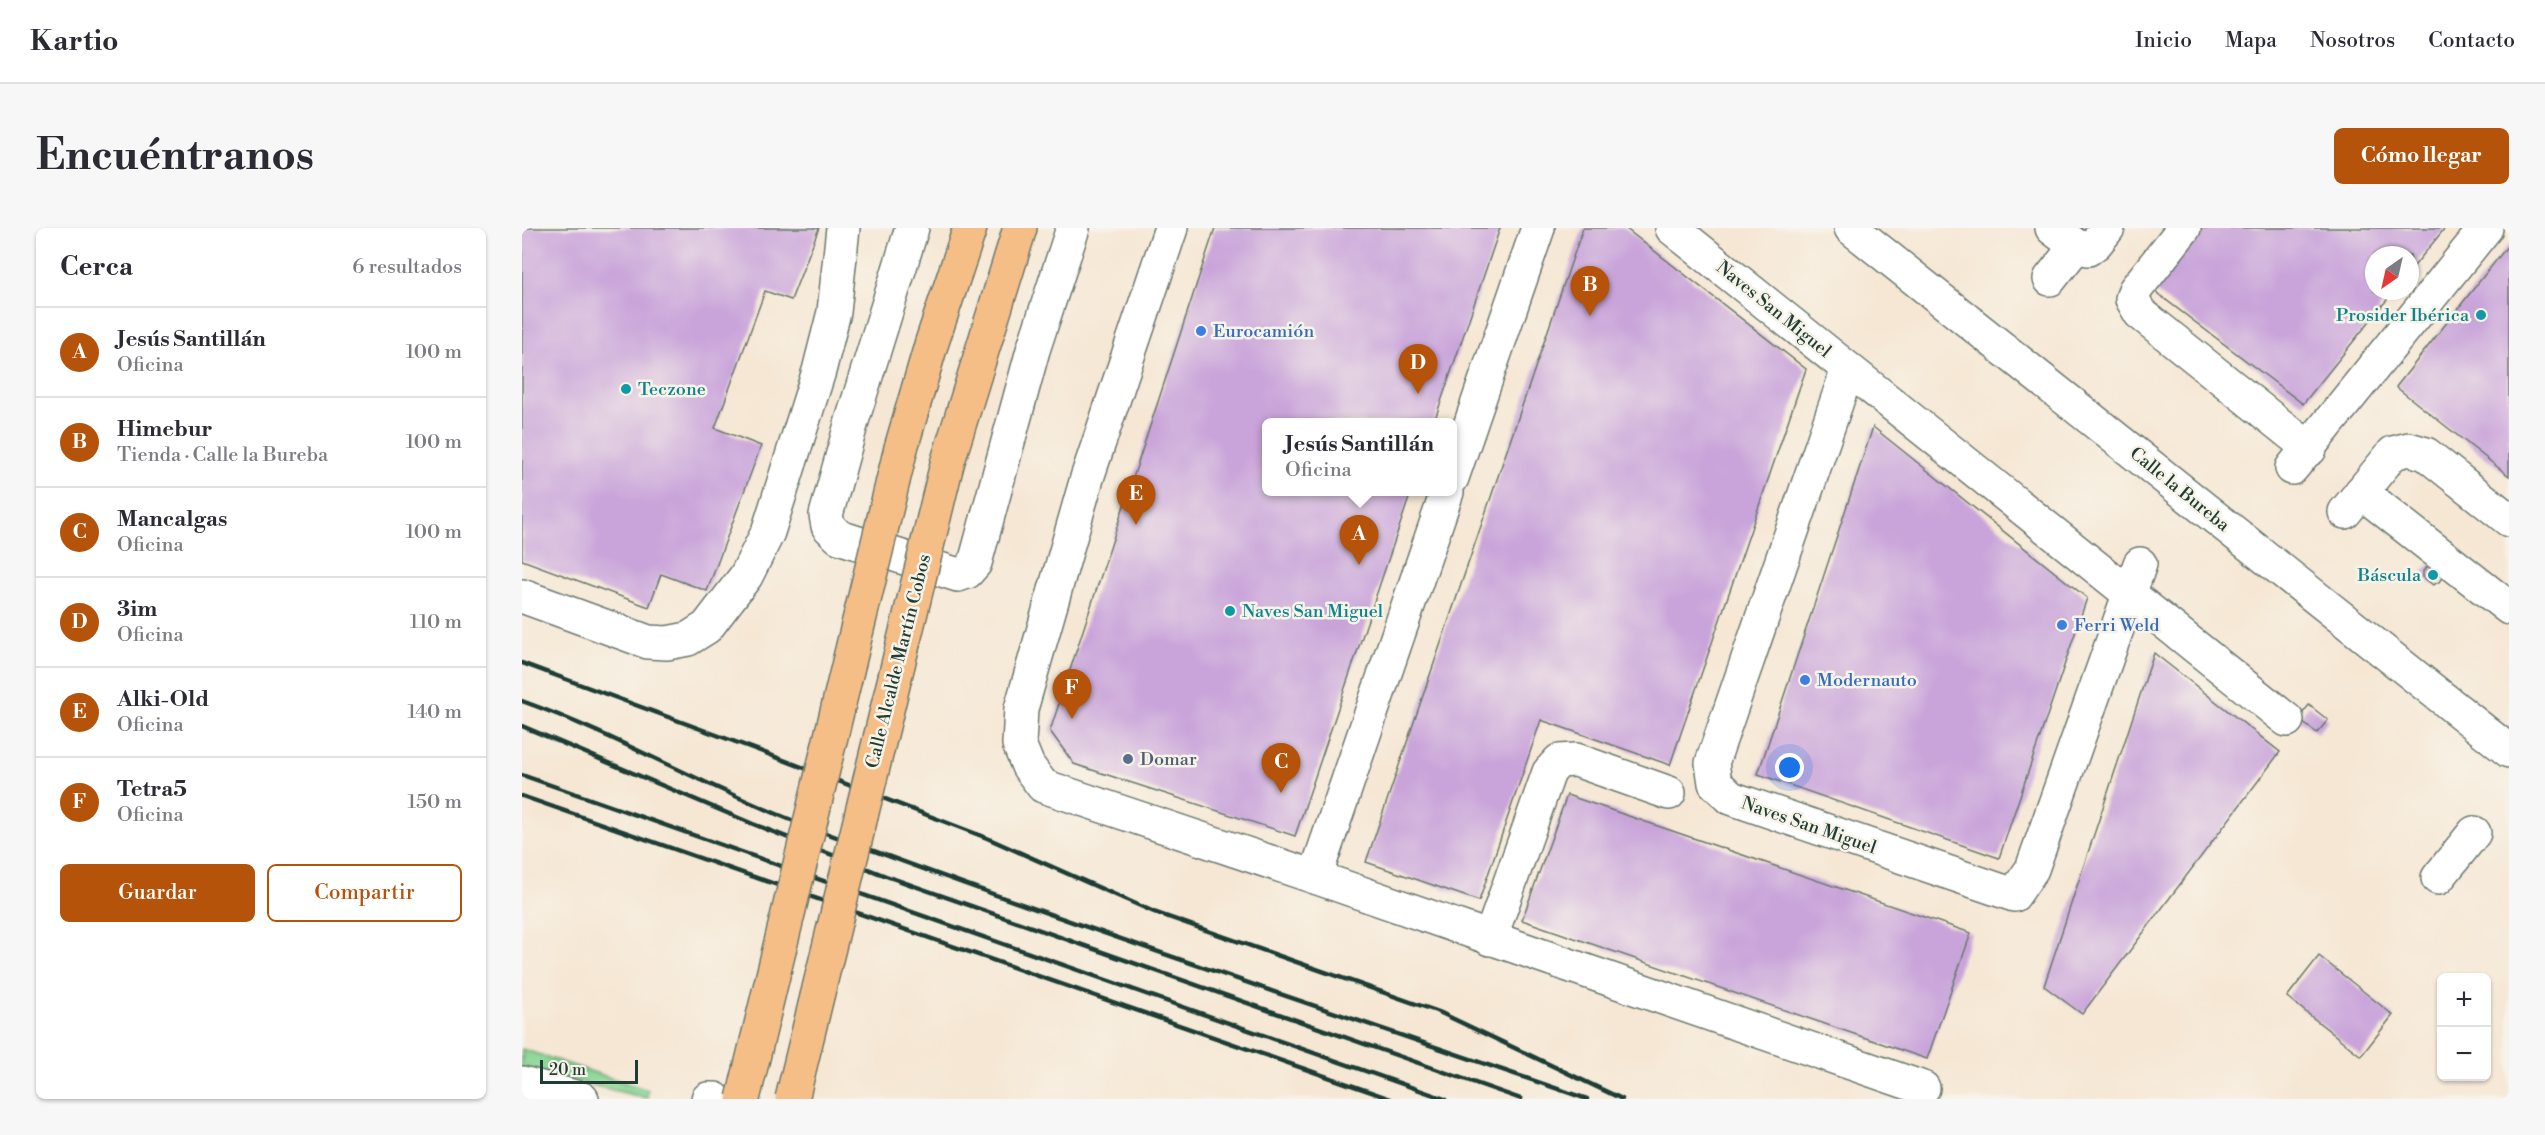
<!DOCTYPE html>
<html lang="es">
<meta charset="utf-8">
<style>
:root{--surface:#fff;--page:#f7f7f7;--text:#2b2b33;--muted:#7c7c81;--line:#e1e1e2;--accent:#b45309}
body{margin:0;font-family:"Libre Bodoni",serif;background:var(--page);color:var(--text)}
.controls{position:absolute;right:18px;bottom:18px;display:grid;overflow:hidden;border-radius:9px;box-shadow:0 2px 4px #0004}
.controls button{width:54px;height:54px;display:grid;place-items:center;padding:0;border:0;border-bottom:2px solid var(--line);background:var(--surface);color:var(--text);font:30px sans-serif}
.compass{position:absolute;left:1843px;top:18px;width:54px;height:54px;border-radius:50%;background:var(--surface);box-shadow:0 2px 4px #0004;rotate:214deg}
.scale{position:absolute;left:18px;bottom:15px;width:98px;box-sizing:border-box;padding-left:6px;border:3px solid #1f3d34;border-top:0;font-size:16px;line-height:21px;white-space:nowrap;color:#1f3d34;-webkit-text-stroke:4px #f7f3e8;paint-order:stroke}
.you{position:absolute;left:1268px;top:540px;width:21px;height:21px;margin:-15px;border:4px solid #fff;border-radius:50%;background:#1a73e8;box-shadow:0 0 0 9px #1a73e833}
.badge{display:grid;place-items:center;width:39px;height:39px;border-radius:50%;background:var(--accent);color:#fff;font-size:20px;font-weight:700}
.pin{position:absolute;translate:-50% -50px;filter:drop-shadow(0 2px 3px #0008)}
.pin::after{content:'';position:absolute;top:32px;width:21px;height:18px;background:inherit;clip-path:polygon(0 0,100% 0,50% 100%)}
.popup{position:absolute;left:740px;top:190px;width:195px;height:78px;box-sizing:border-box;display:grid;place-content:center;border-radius:9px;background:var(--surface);filter:drop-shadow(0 2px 4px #0005);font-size:20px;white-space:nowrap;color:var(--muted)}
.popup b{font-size:22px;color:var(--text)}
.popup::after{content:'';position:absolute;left:50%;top:100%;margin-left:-12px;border:12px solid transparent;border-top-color:var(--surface)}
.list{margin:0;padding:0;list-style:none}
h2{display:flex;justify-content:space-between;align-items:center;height:78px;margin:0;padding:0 24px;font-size:26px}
h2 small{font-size:20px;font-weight:400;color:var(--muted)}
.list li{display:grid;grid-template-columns:39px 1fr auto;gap:18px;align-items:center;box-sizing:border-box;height:90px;padding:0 24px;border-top:2px solid var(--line)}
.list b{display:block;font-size:22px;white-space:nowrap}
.list p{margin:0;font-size:20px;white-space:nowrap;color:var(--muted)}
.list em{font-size:20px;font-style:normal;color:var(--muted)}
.actions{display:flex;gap:12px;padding:18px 24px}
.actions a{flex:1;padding:14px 0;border:2px solid var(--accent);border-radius:9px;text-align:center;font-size:21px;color:var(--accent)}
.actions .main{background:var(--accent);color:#fff}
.map{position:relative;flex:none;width:1987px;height:871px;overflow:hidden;border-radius:9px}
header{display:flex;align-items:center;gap:36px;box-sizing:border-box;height:84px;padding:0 30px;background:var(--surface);border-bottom:2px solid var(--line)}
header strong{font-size:28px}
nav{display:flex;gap:33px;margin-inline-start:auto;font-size:21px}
.intro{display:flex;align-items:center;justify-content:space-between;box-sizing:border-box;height:144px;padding:0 36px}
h1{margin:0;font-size:42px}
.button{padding:15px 27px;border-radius:9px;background:var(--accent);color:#fff;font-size:21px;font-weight:700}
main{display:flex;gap:36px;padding:0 36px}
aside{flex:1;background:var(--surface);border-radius:9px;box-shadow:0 2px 4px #0004}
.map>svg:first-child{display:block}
</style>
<header>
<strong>Kartio</strong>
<nav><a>Inicio</a><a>Mapa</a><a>Nosotros</a><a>Contacto</a></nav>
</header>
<div class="intro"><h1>Encuéntranos</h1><a class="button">Cómo llegar</a></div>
<main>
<aside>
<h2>Cerca<small>6 resultados</small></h2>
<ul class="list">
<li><span class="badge">A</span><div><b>Jesús Santillán</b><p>Oficina</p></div><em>100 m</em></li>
<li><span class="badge">B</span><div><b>Himebur</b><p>Tienda · Calle la Bureba</p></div><em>100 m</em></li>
<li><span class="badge">C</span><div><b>Mancalgas</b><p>Oficina</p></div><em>100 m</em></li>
<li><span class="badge">D</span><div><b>3im</b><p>Oficina</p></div><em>110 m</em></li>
<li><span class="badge">E</span><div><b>Alki-Old</b><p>Oficina</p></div><em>140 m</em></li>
<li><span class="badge">F</span><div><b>Tetra5</b><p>Oficina</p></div><em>150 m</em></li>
</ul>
<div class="actions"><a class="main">Guardar</a><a>Compartir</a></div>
</aside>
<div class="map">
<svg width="1987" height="871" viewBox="0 0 1987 871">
<rect width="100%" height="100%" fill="#f7f3e8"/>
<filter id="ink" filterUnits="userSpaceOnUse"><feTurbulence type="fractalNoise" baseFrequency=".0167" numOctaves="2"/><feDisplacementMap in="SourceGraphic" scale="12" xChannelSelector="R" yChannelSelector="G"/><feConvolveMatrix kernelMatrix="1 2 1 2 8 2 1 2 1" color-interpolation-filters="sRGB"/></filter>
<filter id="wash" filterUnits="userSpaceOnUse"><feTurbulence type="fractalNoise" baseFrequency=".008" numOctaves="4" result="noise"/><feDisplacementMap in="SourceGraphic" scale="24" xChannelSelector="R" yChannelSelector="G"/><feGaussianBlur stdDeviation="1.35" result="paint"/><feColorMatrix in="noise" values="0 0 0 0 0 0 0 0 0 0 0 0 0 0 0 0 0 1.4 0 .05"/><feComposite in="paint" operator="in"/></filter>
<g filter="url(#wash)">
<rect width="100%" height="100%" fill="#f6e7d4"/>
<polygon fill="#85d493" stroke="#528864" stroke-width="1.5" points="0,821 126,862 125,870 0,841"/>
<g id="blocks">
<g fill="#c9a4da">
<polygon points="0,0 297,0 269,72 243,63 193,200 239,218 185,363 139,346 127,379 0,332"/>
<polygon points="693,0 978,0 912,194 744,194 744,264 889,264 773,608 552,536 528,503"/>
<polygon points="1061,0 1103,0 1284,141 1148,537 1019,492 957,673 844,634"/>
<polygon points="1680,0 1923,0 1888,43 1888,27 1852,27 1852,63 1872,63 1781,176 1631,62"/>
<polygon points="1987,16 1987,248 1874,159"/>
<polygon points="1351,199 1565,370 1477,630 1236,546"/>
<polygon points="1908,336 1921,348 1917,354 1911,357 1901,349 1901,343"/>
<polygon points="1632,425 1758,524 1560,786 1522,758"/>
<polygon points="1787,477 1806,492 1795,505 1776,491"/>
<polygon points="1045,567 1449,705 1405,831 1000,692"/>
<polygon points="1797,728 1871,787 1839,828 1765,769"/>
</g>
</g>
</g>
<g filter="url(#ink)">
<use href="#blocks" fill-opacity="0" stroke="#6a786c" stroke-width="1.5"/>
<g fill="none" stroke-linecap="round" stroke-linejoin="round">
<g stroke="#6a786c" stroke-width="36">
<g id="minor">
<polyline points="390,0 330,193 304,287 306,298 317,309 436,347 445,344 453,335 511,122 551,0"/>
<polyline points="649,0 565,250 499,481 497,516 506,538 521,558 793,649 1401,860"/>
<polyline points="1150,0 1765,492"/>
<polyline points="1329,0 1987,523"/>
<polyline points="1530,0 1554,18 1566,21 1574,15 1586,0"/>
<polyline points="1662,0 1613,62 1610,71 1618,85 1788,221"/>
<polyline points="1528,51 1554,18"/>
<polyline points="1326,141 1190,535 1193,555 1209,570 1492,667 1510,641 1618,336"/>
<polyline points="1770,240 1964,0"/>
<polyline points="930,250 1016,0"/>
<polyline points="1839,264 1987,380"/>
<polyline points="1823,284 1871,225 1887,221 1904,226 1987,292"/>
<polyline points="0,368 126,414 145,415 166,411 185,399 224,348 246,304 297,143 312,84 321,0"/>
<polyline points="793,649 925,264"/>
<polyline points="1916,650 1952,605"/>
<polyline points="968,711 1027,544 1037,533 1054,532 1147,565"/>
<polyline points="0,855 60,871"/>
<polyline points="186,871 193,871"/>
</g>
</g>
<g stroke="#6a786c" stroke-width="36">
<g id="major">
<polyline points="379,220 409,117 448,0"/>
<polyline points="425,236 498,0"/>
</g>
</g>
<use href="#minor" stroke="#fff" stroke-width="33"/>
<use href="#major" stroke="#f6be87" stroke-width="33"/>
<g stroke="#1f3d34" stroke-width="4.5">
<polyline points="0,435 238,523 465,610 632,684 917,784 1100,871"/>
<path d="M0,473C95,507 183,559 277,595C537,693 802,780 1065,871"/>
<polyline points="0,498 231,596 364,648 999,871"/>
<polyline points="0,547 923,871"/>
<polyline points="0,568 869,871"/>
</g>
<g stroke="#6a786c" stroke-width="36" stroke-linecap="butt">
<g id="major-bridge">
<polyline points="221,871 379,220"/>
<polyline points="270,871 425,236"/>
</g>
</g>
<use href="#major-bridge" stroke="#f6be87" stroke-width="33"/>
</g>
</g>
<g fill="#0f9aa8" stroke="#f7f3e8" stroke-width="2">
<circle cx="1959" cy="87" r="6"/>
<circle cx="104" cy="161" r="6"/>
<circle cx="1911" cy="347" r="6"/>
<circle cx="708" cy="383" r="6"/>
</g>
<g fill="#3f7fe0" stroke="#f7f3e8" stroke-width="2">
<circle cx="679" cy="103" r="6"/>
<circle cx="1540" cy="397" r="6"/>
<circle cx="1283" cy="452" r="6"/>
</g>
<circle fill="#5c6f8a" stroke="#f7f3e8" stroke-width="2" cx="606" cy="531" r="6"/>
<g text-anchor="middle" stroke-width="5" stroke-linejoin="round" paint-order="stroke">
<g font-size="18" fill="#1f3d34" stroke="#f7f3e8">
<text transform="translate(1252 81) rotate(39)" y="6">Naves San Miguel</text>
<text transform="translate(1658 261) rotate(39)" y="6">Calle la Bureba</text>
<text transform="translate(376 433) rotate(-76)" y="6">Calle Alcalde Martín Cobos</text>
<text transform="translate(1287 597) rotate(19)" y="6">Naves San Miguel</text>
</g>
<g font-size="18" fill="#0d838f" stroke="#f7f3e8" text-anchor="end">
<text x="1947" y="93">Prosider Ibérica</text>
<text x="116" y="167" text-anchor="start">Teczone</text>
<text x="1899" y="353">Báscula</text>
<text x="720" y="389" text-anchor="start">Naves San Miguel</text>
</g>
<g font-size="18" fill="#366cbe" stroke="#f7f3e8" text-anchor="start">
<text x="691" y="109">Eurocamión</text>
<text x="1552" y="403">Ferri Weld</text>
<text x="1295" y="458">Modernauto</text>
</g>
<g font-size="18" fill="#4e5e75" stroke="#f7f3e8" text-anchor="start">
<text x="618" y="537">Domar</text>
</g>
</g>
</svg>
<div class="controls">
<button>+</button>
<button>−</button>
</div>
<svg class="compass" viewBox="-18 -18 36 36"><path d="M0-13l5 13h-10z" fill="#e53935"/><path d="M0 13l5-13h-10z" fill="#7c7c81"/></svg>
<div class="scale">20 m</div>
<div class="you"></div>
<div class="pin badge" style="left:837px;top:337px">A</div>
<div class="popup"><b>Jesús Santillán</b>Oficina</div>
<div class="pin badge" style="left:1068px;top:88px">B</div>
<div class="pin badge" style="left:759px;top:565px">C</div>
<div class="pin badge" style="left:896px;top:166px">D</div>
<div class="pin badge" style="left:614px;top:297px">E</div>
<div class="pin badge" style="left:550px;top:491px">F</div>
</div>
</main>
